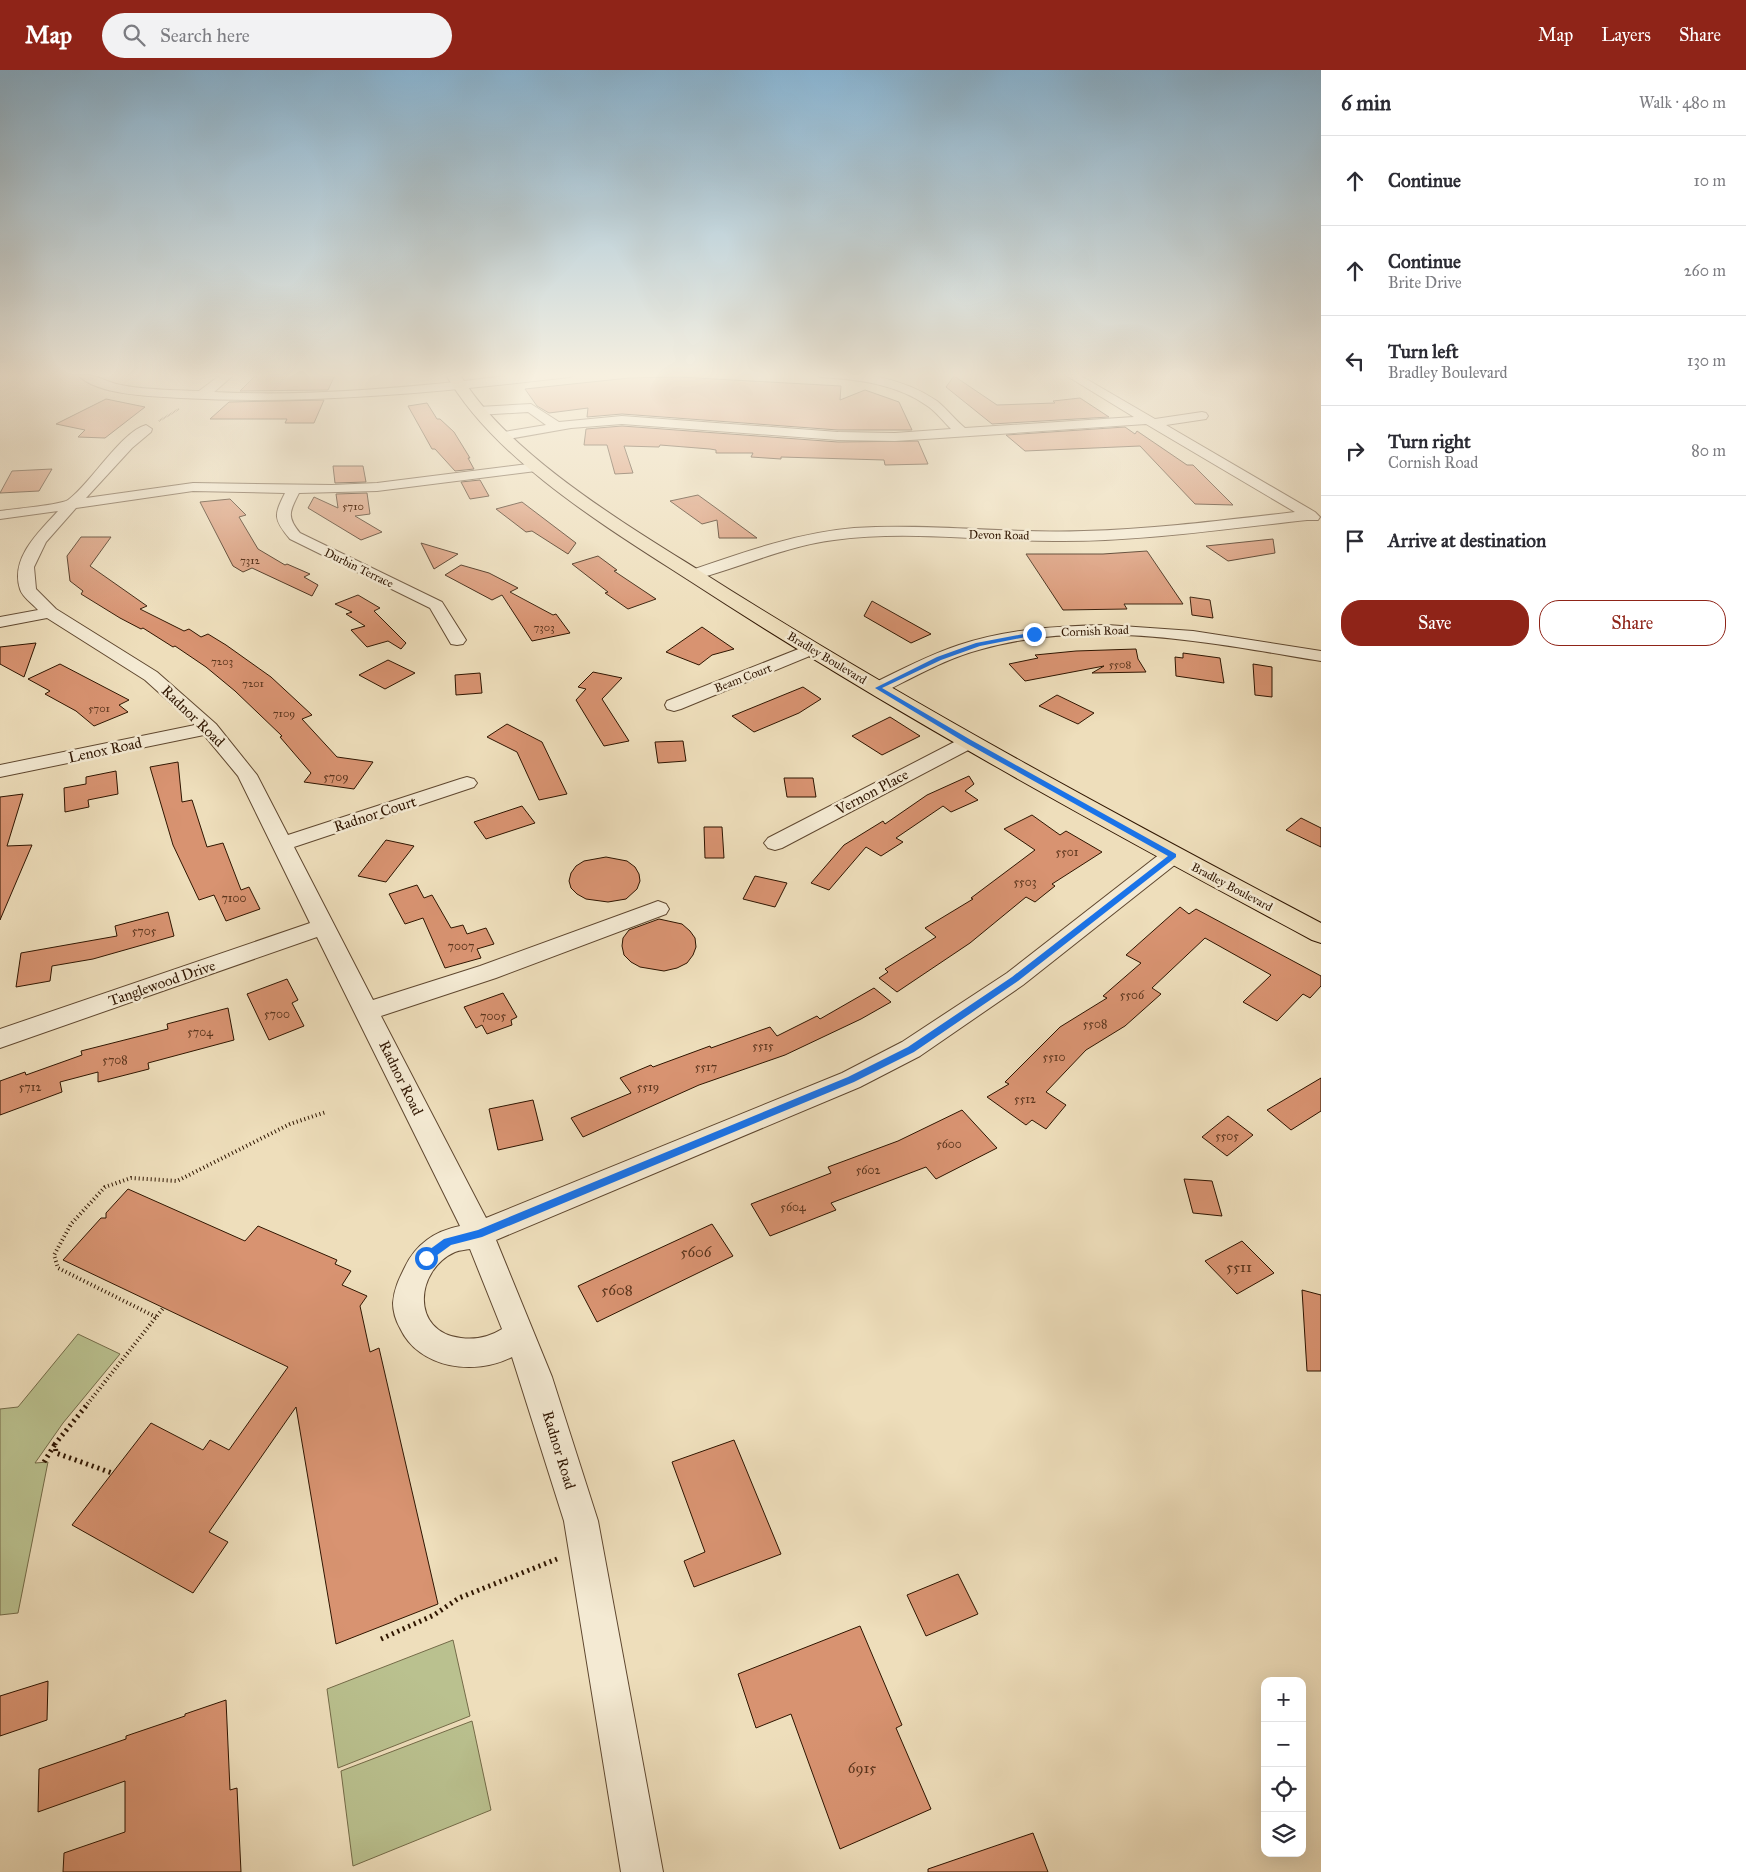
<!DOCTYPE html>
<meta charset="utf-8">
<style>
:root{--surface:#fff;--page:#f2f2f3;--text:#2b2b33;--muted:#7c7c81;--line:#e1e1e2;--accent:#8f2418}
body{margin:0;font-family:"IM FELL Great Primer",serif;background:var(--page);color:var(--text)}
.controls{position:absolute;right:15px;bottom:15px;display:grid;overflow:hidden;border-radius:10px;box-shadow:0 5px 20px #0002}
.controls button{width:45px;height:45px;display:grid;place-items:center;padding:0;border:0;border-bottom:1px solid var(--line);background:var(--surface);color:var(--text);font:25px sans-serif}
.stop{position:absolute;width:15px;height:15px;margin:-11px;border:4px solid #1a73e8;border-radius:50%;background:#fff}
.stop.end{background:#1a73e8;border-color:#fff;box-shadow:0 1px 5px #0008}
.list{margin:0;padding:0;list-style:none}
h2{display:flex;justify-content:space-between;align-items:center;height:65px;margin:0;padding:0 20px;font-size:21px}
h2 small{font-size:16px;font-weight:400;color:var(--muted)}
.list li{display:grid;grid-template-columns:32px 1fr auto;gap:15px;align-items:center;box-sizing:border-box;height:90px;padding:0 20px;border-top:1px solid var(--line)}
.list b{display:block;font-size:19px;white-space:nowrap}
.list p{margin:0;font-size:16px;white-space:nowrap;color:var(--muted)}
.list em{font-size:16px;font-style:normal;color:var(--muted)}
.actions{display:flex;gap:10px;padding:15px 20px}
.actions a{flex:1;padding:11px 0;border:1px solid var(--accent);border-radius:20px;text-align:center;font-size:18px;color:var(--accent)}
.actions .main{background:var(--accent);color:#fff}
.icon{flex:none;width:28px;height:28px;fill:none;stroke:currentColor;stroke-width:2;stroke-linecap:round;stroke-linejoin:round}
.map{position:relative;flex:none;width:1321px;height:1802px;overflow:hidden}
header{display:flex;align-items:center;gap:30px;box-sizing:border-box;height:70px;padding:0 25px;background:var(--accent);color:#fff}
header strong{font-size:24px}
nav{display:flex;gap:28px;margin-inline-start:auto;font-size:18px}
.search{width:350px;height:45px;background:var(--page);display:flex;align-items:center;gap:12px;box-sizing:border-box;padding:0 18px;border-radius:28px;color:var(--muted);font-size:19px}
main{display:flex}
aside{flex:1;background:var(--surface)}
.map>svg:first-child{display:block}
</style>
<header>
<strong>Map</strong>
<div class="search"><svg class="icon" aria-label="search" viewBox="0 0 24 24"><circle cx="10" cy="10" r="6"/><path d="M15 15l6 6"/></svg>Search here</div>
<nav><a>Map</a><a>Layers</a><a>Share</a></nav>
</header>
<main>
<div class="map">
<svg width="1321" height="1802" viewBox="0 0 1321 1802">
<rect width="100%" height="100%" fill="#eedebb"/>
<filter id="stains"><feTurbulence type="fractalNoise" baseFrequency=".004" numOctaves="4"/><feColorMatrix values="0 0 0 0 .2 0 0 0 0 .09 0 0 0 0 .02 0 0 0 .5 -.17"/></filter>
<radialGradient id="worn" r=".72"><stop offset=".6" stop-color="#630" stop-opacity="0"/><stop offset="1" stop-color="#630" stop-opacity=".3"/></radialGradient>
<g fill="#bac18f" stroke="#746b48">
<polygon points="78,1264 120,1284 63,1353 35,1393 48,1392 18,1543 0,1545 0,1339 18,1337"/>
<polygon points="453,1570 470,1646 338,1698 327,1619"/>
<polygon points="472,1651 491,1740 353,1796 341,1701"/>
</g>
<g fill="#d89371" stroke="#2f1500">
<polygon points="258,303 303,306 335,305 328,320 240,321"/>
<polygon points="954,306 997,335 1055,333 1053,331 1080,328 1109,347 992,354 946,317"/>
<polygon points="679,307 841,316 840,330 865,320 899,332 912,360 838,360 622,344 587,347 588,338 549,343 537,336 525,319 629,308"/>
<polygon points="106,329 145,337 105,368 78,367 85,360 56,354"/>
<polygon points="324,330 314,353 285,353 287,349 210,349 229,332"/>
<polygon points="427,333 437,349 440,349 454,362 470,388 468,388 474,399 455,401 435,379 432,379 408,336"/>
<polygon points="622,356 838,372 918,371 928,394 885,395 884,390 781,387 781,389 751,387 753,383 716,383 716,380 710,379 660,375 659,377 624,376 633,403 615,404 607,375 584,375 586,359"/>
<polygon points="1125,357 1135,364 1137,361 1187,395 1193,395 1233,435 1195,434 1140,376 1025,381 1006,365"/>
<polygon points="333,396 363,396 366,412 335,413"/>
<polygon points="52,399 39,421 0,423 12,401"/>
<polygon points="480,410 489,426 470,429 461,412"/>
<polygon points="367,423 370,444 355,446 382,462 361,470 308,438 314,427 338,438 336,424"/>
<polygon points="698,425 716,438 757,468 719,468 717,450 702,454 670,431"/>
<polygon points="230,429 246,445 239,447 258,479 285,495 287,494 310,504 304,507 318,515 312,526 252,498 243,502 233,496 200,432"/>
<polygon points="522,432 576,473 568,484 532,461 526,462 496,439"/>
<polygon points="81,467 111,467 90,496 147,536 140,539 184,561 189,559 201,567 208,564 226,575 271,607 312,645 302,649 337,687 373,692 354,719 304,712 311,703 280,667 282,666 235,621 206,597 175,576 173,577 143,558 141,559 120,548 81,524 83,521 70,511 67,486"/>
<polygon points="1273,469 1275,483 1228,491 1206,476"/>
<polygon points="421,473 458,484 434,499"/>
<polygon points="1147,481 1183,534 1124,534 1127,539 1063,540 1026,484 1103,484"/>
<polygon points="598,486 617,500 614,501 656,529 628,539 605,523 608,522 572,494"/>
<polygon points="461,495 489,503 518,518 510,522 553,545 556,544 570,563 532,571 502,525 492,530 445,505"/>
<polygon points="358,525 380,538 374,541 406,573 401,579 388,571 367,577 351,560 365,556 346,544 352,542 335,534"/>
<polygon points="1190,527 1210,530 1213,548 1192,545"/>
<polygon points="872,531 931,564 911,573 864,546"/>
<polygon points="702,557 734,579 712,585 699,595 666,582"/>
<polygon points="36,573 24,607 0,594 0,577"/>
<polygon points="1136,579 1138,589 1146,602 1092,603 1104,596 1025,611 1009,594 1038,588 1035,585 1076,581"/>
<polygon points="1183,583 1220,588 1224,613 1176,606 1175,587 1183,588"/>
<polygon points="388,590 415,603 385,619 359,605"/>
<polygon points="60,594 129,630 119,635 128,642 94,656 76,641 45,624 50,621 28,609"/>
<polygon points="1253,594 1272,597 1272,627 1255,625"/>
<polygon points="593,602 622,608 602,629 629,671 604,676 576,630 586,619 578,617"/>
<polygon points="480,603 482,623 456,625 455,605"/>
<polygon points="803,617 821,629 799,643 754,662 732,646"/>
<polygon points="1057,625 1094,643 1078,654 1039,636"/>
<polygon points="890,647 920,666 882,685 852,666"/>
<polygon points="507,654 542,672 567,724 539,730 517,682 487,667"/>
<polygon points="683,671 686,691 658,693 655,672"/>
<polygon points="178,692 182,732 192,730 207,777 223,773 241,820 249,817 260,839 226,851 214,825 199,830 173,775 150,697"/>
<polygon points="116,701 118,724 88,730 89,737 65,742 64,718 86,714 86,707"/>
<polygon points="969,706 974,714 965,721 978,730 951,742 943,736 896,768 903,772 881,786 866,777 829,820 811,813 844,775 883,751 885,754 927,725"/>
<polygon points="784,708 813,708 816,727 787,727"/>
<polygon points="23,724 7,776 32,775 0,850 0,727"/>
<polygon points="522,736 535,753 486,769 474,752"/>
<polygon points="1032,745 1060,765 1066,761 1102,782 1052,814 1055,816 1035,832 1026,827 970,873 897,922 879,908 888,902 885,899 936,867 925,858 973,829 971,828 1035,780 1004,759"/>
<polygon points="1301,748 1321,758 1321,777 1286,760"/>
<polygon points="704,757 722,757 724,788 705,788"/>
<polygon points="386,770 414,776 386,812 358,806"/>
<polygon points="606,787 627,791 635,797 639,804 640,811 637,819 626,829 608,832 586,829 577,824 571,818 569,811 571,803 576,796 584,791"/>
<polygon points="755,806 787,813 775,837 743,829"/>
<polygon points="417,815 424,828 432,825 451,858 463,855 467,864 486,858 494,874 477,879 481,888 445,898 423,848 405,854 389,824"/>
<polygon points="1180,837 1189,844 1196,839 1321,906 1321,916 1310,928 1303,924 1277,951 1243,932 1271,905 1205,868 1152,918 1161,924 1125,956 1086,980 1046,1022 1066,1035 1046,1059 1032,1050 1026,1055 987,1027 1009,1014 1005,1012 1060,957 1107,928 1103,926 1141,893 1126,885"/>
<polygon points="168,842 174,866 93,889 52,896 50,911 16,917 21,883 117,866 115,856"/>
<polygon points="659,849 682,854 690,861 695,868 696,877 693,885 687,893 677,898 664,901 640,897 631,892 624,885 622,876 623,868 629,860"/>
<polygon points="287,909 298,930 292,933 304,956 269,970 247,924"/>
<polygon points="874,918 891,932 861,949 785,985 699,1015 583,1067 571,1048 631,1023 620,1008 651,995 653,997 710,976 711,978 770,957 777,966 817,946 820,949"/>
<polygon points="503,923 517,947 511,950 512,955 487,964 482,955 476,958 464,937"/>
<polygon points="228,938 234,970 148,993 149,999 98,1012 98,1002 60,1012 62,1022 0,1045 0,1011 25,1002 26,1005 82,985 81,981 168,959 167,954"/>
<polygon points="1321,1008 1321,1041 1291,1060 1267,1040"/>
<polygon points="533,1030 543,1070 498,1080 489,1039"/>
<polygon points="962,1040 997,1078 936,1109 926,1097 831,1133 836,1140 770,1166 751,1134 831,1103 828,1097 898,1071"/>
<polygon points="1228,1046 1253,1065 1227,1086 1202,1067"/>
<polygon points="1184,1109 1212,1111 1222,1146 1193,1143"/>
<polygon points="128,1119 245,1171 258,1156 337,1190 335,1194 351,1201 342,1215 367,1226 360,1236 370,1282 379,1278 438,1534 336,1574 296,1337 209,1462 228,1472 193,1523 72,1455 151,1353 203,1380 210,1370 229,1380 288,1297 63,1190 101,1148 106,1148 106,1143"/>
<polygon points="712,1154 733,1186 597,1252 578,1216"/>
<polygon points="1242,1171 1274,1203 1237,1224 1205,1191"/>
<polygon points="1302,1220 1321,1225 1321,1301 1307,1301"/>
<polygon points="734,1370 781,1484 694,1517 684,1491 705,1482 672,1392"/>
<polygon points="958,1504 978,1544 926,1566 907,1525"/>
<polygon points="860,1556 902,1655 896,1658 931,1739 840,1779 791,1644 756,1658 738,1604"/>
<polygon points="48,1611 47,1650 0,1666 0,1626"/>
<polygon points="226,1630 230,1720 237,1718 241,1802 63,1802 64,1783 125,1762 125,1711 38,1742 39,1699 126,1669 126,1666 185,1646 185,1644"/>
<polygon points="1033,1763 1048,1802 928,1802 928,1799"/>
</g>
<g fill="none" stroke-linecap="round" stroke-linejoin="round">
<g stroke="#5f472f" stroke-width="2">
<g id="minor">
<path d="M76,303C92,302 105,312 121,315C146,320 173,320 199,321L223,303H236L214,322C287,326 362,321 435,314C481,310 530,300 576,303L570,307C440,322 311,335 181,328C153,326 95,326 76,303Z"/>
<path d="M814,303C855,300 902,307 937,331C947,339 955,350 965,358L1134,347L1062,303H1076L1155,349L1202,342L1206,343L1208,346L1206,349L1166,355L1315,442L1320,447L1318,450H1307C1223,459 1138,472 1054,471C981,471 907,460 834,470C785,476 740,498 692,510L686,508L684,505L686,502C741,483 796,463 854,458C931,453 1007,464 1084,461C1154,459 1225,450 1295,442L1146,354L895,371L838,370L622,354L571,358L503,370L496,366L498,363L546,355L528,342L478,345L472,341L478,337L531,334L559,352L622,346L838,362L895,363L951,359C944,352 937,343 929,337C898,314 857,309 820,307Z"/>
<path d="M146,355L152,359L151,362L132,378L86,428L193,413L332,415L377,413L536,393L543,397L536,401L377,421L299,423C290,441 286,446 300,463L442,532L466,570L463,574L457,575L451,574L430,538L290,469C273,449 274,445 285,423L193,421L76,438L46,472L34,497L36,519L56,539L157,602L216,654L257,705L288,765L460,709L467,707L474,709L477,713L474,717L294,777L373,930L480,896L650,834L658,831L666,834L669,839L666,844L496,908L381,946L486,1148L842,1003L902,972L1007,903L1165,780L1173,778L1181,780L1184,785L1181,790L1023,915L920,986L860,1017L496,1170L552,1307L598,1451L663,1802H621L564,1451L512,1287C475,1306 419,1299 400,1258C396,1251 393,1241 393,1233C394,1219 399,1209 405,1197C416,1174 435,1161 460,1156L317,867L0,978V959L310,853L238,706L204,665L0,707V695L195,655L145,610L47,548L0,557V547L38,540C33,534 22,527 20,519C10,488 39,462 58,441L0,449V441C12,439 61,435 68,430C90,414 122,361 146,355ZM470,1179L502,1259C489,1267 476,1270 461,1268C410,1262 415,1200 455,1182C460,1180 465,1180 470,1179Z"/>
<path d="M1107,555L1193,561L1321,581V591C1210,573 1092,548 982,579C947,588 916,606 884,622L878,623L872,622L869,618L872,614C900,600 929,585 959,575C1007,559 1057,556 1107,555Z"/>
<polygon points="811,574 817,575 820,579 817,583 681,639 674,641 667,639 665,635 667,631"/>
<polygon points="969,666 976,668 979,672 976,676 782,778 775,780 768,778 764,773 768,768 962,668"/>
</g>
</g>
<g stroke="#2f1500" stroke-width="2">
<path id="major" d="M445,303H459C506,383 622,452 700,501C901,629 1111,742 1321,853V873L1312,870C1101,757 891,642 690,511C608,458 494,390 445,303Z"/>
</g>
<polyline stroke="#2f1500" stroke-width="2" stroke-dasharray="0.5 1" stroke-linecap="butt" points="159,351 179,339"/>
<g stroke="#2f1500" stroke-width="4" stroke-dasharray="1 3" stroke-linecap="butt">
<polyline points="156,1247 58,1198 54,1185 71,1154 105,1117 131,1108 177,1111 290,1054 326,1042"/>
<polyline points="85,1337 164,1237"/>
</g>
<g stroke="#2f1500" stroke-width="5" stroke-dasharray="2 4" stroke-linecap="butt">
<polyline points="86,1336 55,1374 56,1383 112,1403"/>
<polyline points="44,1392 55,1374"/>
<polyline points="381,1569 434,1545 459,1528 557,1489"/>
</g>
<use href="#minor" fill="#f4ead3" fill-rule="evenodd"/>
<use href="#major" fill="#eedebb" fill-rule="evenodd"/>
</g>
<linearGradient id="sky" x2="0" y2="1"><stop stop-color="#89b6d5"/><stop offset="0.55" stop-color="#f7f0e0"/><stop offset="1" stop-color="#f7f0e0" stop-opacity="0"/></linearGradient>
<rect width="1321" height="555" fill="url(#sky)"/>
<polygon fill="#1a73e8" points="1034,562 1036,565 980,576 941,590 882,618 971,670 1176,784 1176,787 1018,911 914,982 854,1012 482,1167 451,1175 429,1191 422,1191 422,1185 444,1169 478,1160 848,1007 908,977 1012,907 1168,786 966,673 875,618 937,587 976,573"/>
<g text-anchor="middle" stroke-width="5" stroke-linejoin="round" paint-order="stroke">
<g font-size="11" fill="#59341c">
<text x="353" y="440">5710</text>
<text x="250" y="494">7312</text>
<text x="544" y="561">7303</text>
<text x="222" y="595">7203</text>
<text x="1120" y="598">5508</text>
<text x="253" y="617">7201</text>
<text x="99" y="642">5701</text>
<text x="284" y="647">7109</text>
</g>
<g font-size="12" fill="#2f1500" stroke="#f4ead3">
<text transform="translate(999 465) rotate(1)" y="4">Devon Road</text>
<text transform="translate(359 498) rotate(26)" y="4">Durbin Terrace</text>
<text transform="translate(1095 561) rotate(-2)" y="4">Cornish Road</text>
<text transform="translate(827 588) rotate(31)" y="4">Bradley Boulevard</text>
<text transform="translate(743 608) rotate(-21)" y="4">Beam Court</text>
<text transform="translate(1232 817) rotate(28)" y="4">Bradley Boulevard</text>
</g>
<g font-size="12" fill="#59341c">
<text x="336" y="711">5709</text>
<text x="1067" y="786">5501</text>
<text x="1025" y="816">5503</text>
<text x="234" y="832">7100</text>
<text x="144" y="865">5705</text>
<text x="461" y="880">7007</text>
<text x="1132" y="929">5506</text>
<text x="277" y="948">5700</text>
<text x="493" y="950">7005</text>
<text x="1095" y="958">5508</text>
<text x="200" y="966">5704</text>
<text x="763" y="980">5515</text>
<text x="1054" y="991">5510</text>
<text x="115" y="994">5708</text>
<text x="706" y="1001">5517</text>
<text x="30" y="1021">5712</text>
<text x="648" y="1021">5519</text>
<text x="1025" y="1033">5512</text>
<text x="1227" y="1070">5505</text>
<text x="949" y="1078">5600</text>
<text x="868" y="1104">5602</text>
<text x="793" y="1141">5604</text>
</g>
<g font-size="15" fill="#2f1500" stroke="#f4ead3">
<text transform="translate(193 646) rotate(44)" y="5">Radnor Road</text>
<text transform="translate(105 680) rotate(-12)" y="5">Lenox Road</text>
<text transform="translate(872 722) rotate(-28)" y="5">Vernon Place</text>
<text transform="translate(375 744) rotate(-18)" y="5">Radnor Court</text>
<text transform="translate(162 913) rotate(-19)" y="5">Tanglewood Drive</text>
<text transform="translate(401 1008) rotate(64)" y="5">Radnor Road</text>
<text transform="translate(559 1380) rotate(73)" y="5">Radnor Road</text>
</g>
<g font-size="15" fill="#59341c">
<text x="696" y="1187">5606</text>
<text x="1239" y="1202">5511</text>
<text x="617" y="1225">5608</text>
<text x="862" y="1703">6915</text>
</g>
</g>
<rect width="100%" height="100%" filter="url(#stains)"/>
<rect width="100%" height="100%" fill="url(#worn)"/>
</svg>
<div class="controls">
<button>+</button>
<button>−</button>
<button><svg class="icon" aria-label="locate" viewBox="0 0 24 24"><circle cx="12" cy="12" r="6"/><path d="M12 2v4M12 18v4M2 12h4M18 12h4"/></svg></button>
<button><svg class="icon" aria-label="layers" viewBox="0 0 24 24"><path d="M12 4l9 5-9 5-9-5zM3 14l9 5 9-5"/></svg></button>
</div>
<div class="stop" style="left:426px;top:1188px"></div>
<div class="stop end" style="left:1034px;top:564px"></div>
</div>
<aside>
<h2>6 min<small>Walk · 480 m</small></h2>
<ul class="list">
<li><svg class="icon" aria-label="ahead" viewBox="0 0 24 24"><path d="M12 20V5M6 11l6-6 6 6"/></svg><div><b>Continue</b></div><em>10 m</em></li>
<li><svg class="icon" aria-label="ahead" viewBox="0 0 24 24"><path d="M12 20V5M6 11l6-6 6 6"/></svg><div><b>Continue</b><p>Brite Drive</p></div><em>260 m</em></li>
<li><svg class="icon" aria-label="left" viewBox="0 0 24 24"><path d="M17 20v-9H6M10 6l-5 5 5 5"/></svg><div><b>Turn left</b><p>Bradley Boulevard</p></div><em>130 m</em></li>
<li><svg class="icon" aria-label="right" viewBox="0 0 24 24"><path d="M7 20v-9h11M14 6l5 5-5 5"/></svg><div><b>Turn right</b><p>Cornish Road</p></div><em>80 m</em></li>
<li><svg class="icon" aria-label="arrive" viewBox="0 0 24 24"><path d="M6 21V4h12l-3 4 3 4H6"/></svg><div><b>Arrive at destination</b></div></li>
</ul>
<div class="actions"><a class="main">Save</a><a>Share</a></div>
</aside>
</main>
